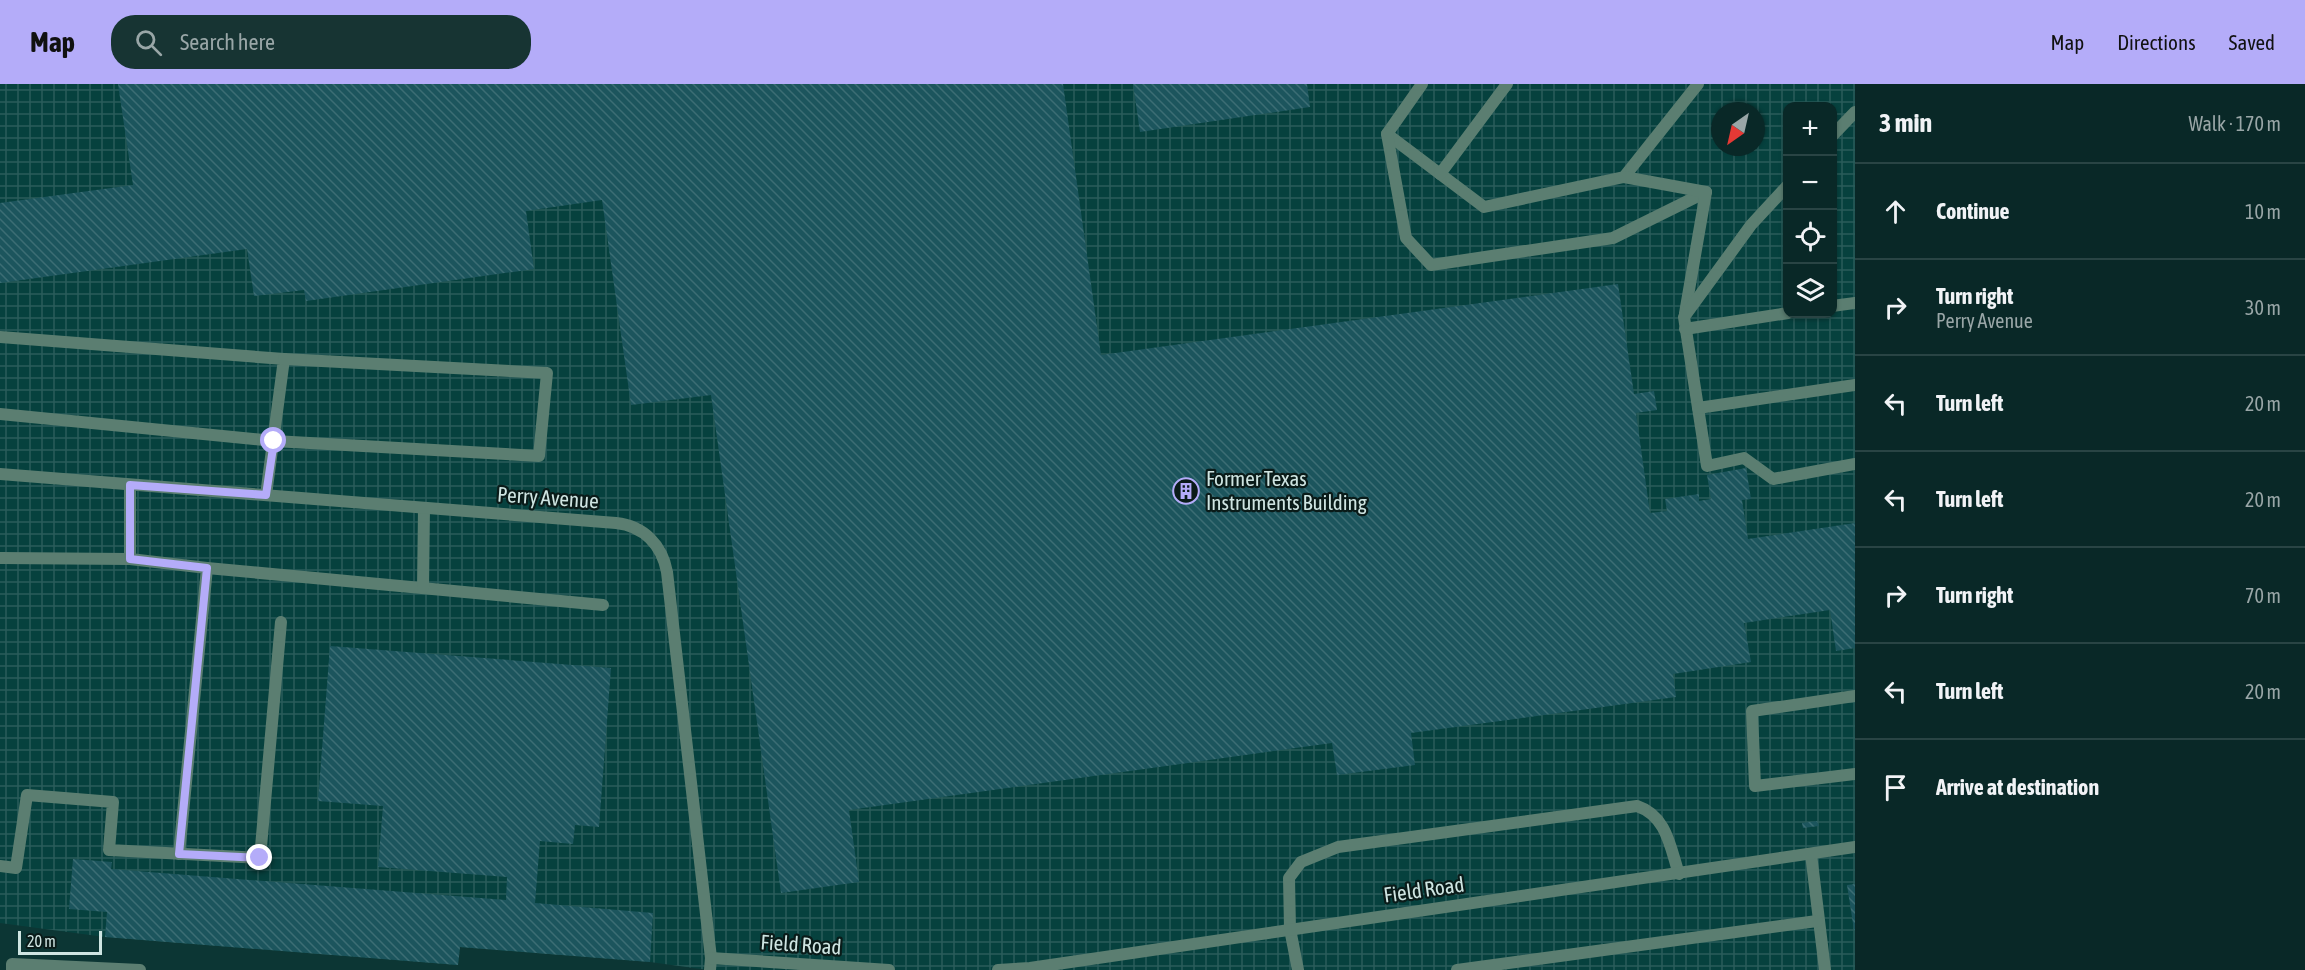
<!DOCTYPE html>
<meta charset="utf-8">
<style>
:root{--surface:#092827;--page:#173433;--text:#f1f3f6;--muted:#99a6a7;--line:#294444;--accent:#b4acf9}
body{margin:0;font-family:"Asap Condensed",sans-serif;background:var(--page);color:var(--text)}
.controls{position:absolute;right:18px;top:18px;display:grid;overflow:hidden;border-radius:12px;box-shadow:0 2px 4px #0004}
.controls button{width:54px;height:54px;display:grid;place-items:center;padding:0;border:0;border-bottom:2px solid var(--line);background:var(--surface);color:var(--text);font:30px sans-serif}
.compass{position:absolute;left:1711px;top:18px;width:54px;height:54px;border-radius:50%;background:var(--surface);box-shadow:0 2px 4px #0004;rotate:214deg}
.scale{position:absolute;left:18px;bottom:15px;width:84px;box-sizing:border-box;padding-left:6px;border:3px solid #cfe5e2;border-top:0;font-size:16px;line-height:21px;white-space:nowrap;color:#cfe5e2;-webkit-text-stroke:4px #0a1b19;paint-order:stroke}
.stop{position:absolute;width:18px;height:18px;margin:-14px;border:4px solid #b4acf9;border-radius:50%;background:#fff}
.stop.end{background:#b4acf9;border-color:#fff;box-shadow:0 2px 6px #0008}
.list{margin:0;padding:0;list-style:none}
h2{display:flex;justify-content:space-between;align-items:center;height:78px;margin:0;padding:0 24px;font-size:26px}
h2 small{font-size:20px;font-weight:400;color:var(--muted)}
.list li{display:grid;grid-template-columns:39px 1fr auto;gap:18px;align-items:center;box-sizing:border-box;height:96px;padding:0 24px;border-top:2px solid var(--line)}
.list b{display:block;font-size:22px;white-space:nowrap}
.list p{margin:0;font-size:20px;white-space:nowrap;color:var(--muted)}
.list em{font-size:20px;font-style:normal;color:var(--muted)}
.icon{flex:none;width:33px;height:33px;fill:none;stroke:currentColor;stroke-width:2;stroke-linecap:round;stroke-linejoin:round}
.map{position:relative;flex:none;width:1855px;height:886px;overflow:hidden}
header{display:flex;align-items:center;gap:36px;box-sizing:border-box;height:84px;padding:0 30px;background:var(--accent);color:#111}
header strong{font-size:28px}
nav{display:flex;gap:33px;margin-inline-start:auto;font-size:21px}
.search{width:420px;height:54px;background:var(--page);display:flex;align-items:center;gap:15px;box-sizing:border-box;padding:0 21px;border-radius:24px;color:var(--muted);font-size:22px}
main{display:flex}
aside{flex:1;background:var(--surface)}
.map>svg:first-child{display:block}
</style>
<header>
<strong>Map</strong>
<div class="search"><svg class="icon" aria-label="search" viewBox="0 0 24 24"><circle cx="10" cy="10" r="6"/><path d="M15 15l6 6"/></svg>Search here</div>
<nav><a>Map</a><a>Directions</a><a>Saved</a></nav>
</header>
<main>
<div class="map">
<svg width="1855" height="886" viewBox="0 0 1855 886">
<defs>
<pattern id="industrial-grid" width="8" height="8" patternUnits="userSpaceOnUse" patternTransform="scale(1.5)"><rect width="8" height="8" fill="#06413e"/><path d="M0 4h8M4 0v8" fill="none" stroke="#295c5a"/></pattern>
<pattern id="building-back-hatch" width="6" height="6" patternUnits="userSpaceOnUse" patternTransform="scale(1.5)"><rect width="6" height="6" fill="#1c555d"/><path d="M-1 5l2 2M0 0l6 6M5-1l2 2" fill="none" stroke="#3c6d74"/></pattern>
</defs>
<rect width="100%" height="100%" fill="#0c3634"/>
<path fill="url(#industrial-grid)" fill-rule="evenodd" d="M0,0H1855V886H708L650,878L460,863L458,881L105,853L0,839ZM1788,22H1832V230H1788ZM1720,27H1756V63H1720Z"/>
<g fill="url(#building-back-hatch)">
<polygon points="118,0 1063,0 1101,271 1618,200 1634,310 1654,307 1657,326 1636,329 1650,429 1667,427 1665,415 1699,410 1699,417 1711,415 1707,391 1746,384 1751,415 1742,416 1748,455 1855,439 1855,564 1836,567 1830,526 1744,539 1751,578 1673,590 1676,613 1411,649 1415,681 1337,691 1332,659 849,726 859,798 781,809 711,311 631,321 602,116 526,127 534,185 306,217 304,206 254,212 247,165 0,199 0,119 133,101"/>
<polygon points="1133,0 1307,0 1310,23 1140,48"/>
<polygon points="330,562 611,584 599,743 575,741 573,760 540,757 535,819 653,829 650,878 460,863 458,881 105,853 107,828 69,825 73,775 112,778 111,785 506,816 507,793 378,783 383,722 318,717"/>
<polygon points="1817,737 1819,742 1803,744 1802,739"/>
<polygon points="1855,800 1855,846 1854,846 1847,801"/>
</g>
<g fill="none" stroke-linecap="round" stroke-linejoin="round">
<g stroke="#5b7e71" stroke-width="12">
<polyline points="1422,0 1387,50 1484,123 1624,93 1698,0"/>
<polyline points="1387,50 1406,154 1431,181 1613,154 1706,108"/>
<polyline points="1832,52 1855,28"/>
<polyline points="1440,90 1507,0"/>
<polyline points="1624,93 1706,108 1685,229"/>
<polyline points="1788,101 1751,141 1684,233 1707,382 1744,374 1773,395 1855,380"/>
<polyline points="1832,222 1855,219"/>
<polyline points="1685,245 1788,229"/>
<polyline points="0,253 284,275 266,411"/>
<polyline points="1698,324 1855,301"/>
<polyline points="0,330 274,357 539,372 547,289 284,275"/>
<polyline points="0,474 130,475 130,401"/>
<polyline points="130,475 207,484 179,770"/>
<polyline points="207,484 603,521"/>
<polyline points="423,504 424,424"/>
<polyline points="1855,612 1752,627 1755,702 1855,690"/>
<polyline points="1811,770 1825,886"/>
<polyline points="0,782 16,784 27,711 113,718 109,766 260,774 281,538"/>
<path d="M1290,845L1289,794L1301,778L1338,763L1637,722C1667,732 1670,763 1679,790"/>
<polyline points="12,886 12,880 140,886"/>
<polyline points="1457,886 1817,837"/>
</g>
<g stroke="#5b7e71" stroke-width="12">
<path d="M0,390L616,439C644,442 662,461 667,488L711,874L710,886"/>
<polyline points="1290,845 1298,886"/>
<polyline points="711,874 889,886"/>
<polyline points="998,886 1030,884 1855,763"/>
</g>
</g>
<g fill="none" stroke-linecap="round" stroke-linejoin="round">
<polyline stroke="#b4acf9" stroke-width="8" points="260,774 179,770 207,484 130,475 130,401 266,411 274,357"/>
</g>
<defs>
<g id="building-ring" transform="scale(1.35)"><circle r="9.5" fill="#0a1b19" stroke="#b4acf9" stroke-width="1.5"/><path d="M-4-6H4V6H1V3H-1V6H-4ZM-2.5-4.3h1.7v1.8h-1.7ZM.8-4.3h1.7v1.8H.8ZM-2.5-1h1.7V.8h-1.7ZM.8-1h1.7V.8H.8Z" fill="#b4acf9"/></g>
</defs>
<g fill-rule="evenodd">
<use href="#building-ring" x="1186" y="407"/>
</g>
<g text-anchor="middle" stroke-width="4.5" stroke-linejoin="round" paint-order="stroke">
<g font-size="21" fill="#cfe5e2" stroke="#0a1b19" text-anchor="start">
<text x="1206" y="402">Former Texas<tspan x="1206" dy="24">Instruments Building</tspan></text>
</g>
<g font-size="21" fill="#cfe5e2" stroke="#0a1b19">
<text transform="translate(548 414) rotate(4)" y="7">Perry Avenue</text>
<text transform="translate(1424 806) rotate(-8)" y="7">Field Road</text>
<text transform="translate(801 861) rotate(4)" y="7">Field Road</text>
</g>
</g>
</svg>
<div class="controls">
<button>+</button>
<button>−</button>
<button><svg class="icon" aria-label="locate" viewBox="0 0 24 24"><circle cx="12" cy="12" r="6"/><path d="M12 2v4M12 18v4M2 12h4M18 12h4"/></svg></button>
<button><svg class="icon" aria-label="layers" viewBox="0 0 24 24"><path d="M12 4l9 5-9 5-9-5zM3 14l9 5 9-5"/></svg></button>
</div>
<svg class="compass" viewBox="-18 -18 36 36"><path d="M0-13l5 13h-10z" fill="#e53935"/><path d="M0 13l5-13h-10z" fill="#99a6a7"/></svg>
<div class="scale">20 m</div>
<div class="stop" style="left:274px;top:357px"></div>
<div class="stop end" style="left:260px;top:774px"></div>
</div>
<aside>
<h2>3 min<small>Walk · 170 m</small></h2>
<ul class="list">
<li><svg class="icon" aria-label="ahead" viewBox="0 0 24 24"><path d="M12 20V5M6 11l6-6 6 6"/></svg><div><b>Continue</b></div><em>10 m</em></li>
<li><svg class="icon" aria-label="right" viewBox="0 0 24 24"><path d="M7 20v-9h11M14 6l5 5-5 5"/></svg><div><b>Turn right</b><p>Perry Avenue</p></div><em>30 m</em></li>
<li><svg class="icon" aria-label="left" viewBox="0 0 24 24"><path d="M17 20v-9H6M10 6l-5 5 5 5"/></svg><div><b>Turn left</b></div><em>20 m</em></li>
<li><svg class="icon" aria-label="left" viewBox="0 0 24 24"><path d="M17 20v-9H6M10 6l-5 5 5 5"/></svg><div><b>Turn left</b></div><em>20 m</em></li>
<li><svg class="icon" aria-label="right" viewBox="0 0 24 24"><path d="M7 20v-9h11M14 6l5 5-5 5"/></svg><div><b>Turn right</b></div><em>70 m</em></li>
<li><svg class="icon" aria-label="left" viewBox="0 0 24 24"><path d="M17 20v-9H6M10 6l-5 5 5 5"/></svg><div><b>Turn left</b></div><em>20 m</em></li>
<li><svg class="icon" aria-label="arrive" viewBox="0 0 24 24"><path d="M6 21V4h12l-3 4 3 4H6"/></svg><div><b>Arrive at destination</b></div></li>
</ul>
</aside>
</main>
